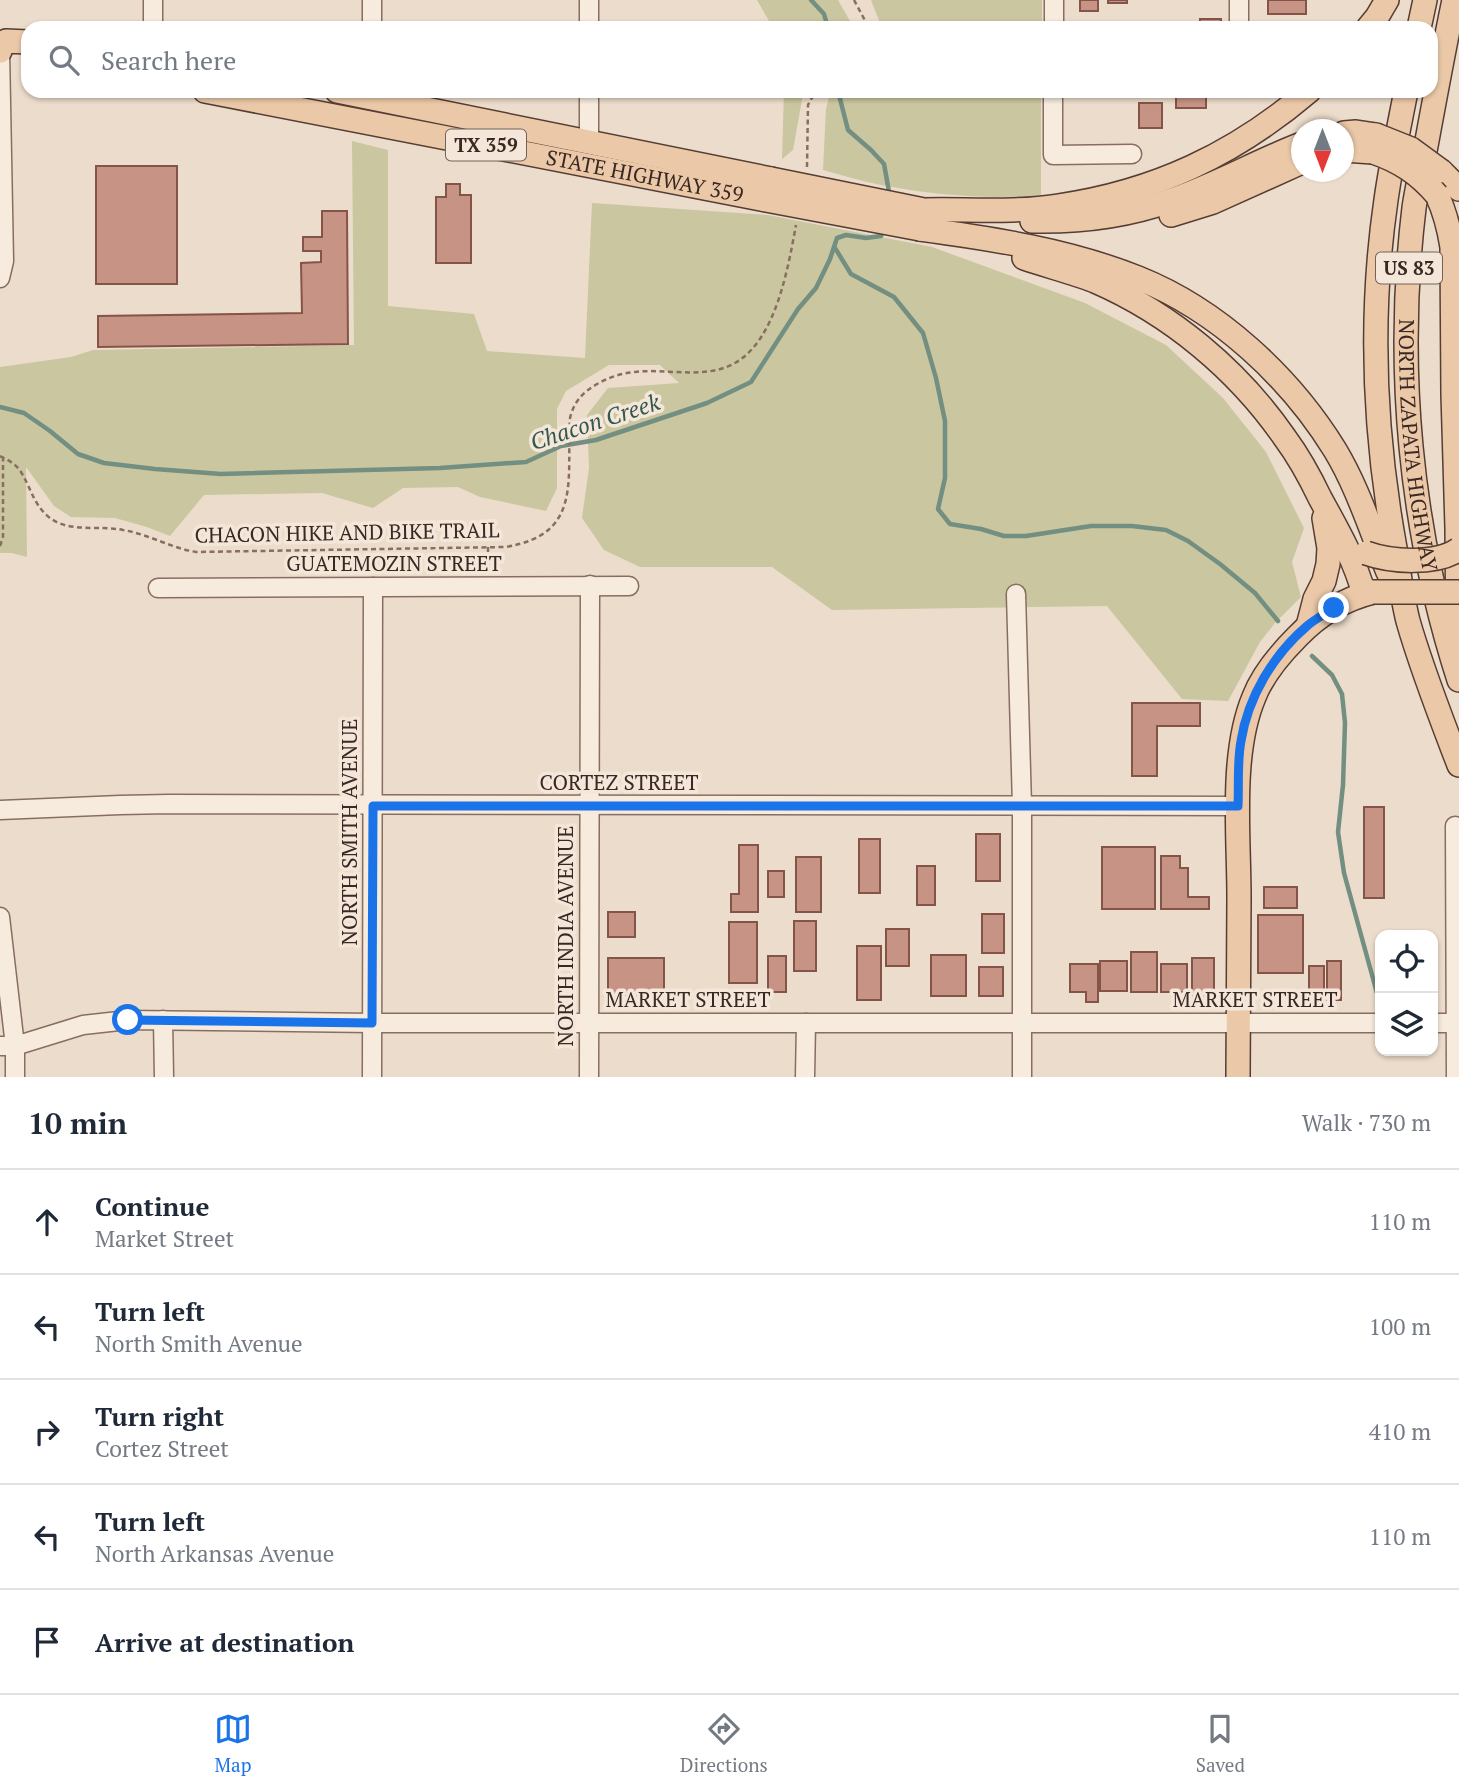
<!DOCTYPE html>
<meta charset="utf-8">
<style>
:root{--surface:#fff;--page:#f6f6f7;--text:#1f2937;--muted:#747a83;--line:#e0e1e3;--accent:#1a73e8}
body{margin:0;font-family:"PT Serif",serif;background:var(--page);color:var(--text)}
.controls{position:absolute;right:21px;bottom:21px;display:grid;overflow:hidden;border-radius:14px;box-shadow:0 2px 5px #0004}
.controls button{width:63px;height:63px;display:grid;place-items:center;padding:0;border:0;border-bottom:2px solid var(--line);background:var(--surface);color:var(--text);font:35px sans-serif}
.compass{position:absolute;left:1291px;top:119px;width:63px;height:63px;border-radius:50%;background:var(--surface);box-shadow:0 2px 5px #0004;rotate:180deg}
.stop{position:absolute;width:21px;height:21px;margin:-16px;border:5px solid #1a73e8;border-radius:50%;background:#fff}
.stop.end{background:#1a73e8;border-color:#fff;box-shadow:0 2px 7px #0008}
.list{margin:0;padding:0;list-style:none}
h2{display:flex;justify-content:space-between;align-items:center;height:91px;margin:0;padding:0 28px;font-size:30px}
h2 small{font-size:23px;font-weight:400;color:var(--muted)}
.list li{display:grid;grid-template-columns:46px 1fr auto;gap:21px;align-items:center;box-sizing:border-box;height:105px;padding:0 28px;border-top:2px solid var(--line)}
.list b{display:block;font-size:26px;white-space:nowrap}
.list p{margin:0;font-size:23px;white-space:nowrap;color:var(--muted)}
.list em{font-size:23px;font-style:normal;color:var(--muted)}
.icon{flex:none;width:38px;height:38px;fill:none;stroke:currentColor;stroke-width:2;stroke-linecap:round;stroke-linejoin:round}
.map{position:relative;flex:none;width:1459px;height:1077px;overflow:hidden}
.search{position:absolute;background:var(--surface);box-shadow:0 2px 5px #0004;left:21px;right:21px;top:21px;height:77px;display:flex;align-items:center;gap:18px;box-sizing:border-box;padding:0 24px;border-radius:21px;color:var(--muted);font-size:26px}
.sheet{height:616px;background:var(--surface)}
nav{display:flex;justify-content:space-around;align-items:center;box-sizing:border-box;height:98px;border-top:2px solid var(--line);background:var(--surface);font-size:19px;color:var(--muted)}
nav a{display:grid;justify-items:center;gap:4px}
nav .on{color:var(--accent)}
.map>svg:first-child{display:block}
</style>
<div class="map">
<svg width="1459" height="1077" viewBox="0 0 1459 1077">
<rect width="100%" height="100%" fill="#ecdccb"/>
<g fill="#cac6a0">
<polygon points="757,0 838,0 854,28 773,28"/>
<polygon points="871,0 1042,0 1042,28 882,28"/>
<polygon points="784,91 807,91 803,94 793,150 782,159"/>
<path d="M834,91H853L858,98L863,91H1041V195C989,200 933,195 881,185C861,181 842,175 823,170L826,109L830,93Z"/>
<polygon points="352,141 388,150 388,306 474,314 487,351 585,358 592,203 768,215 932,247 1085,303 1166,345 1223,398 1266,452 1304,528 1292,562 1301,597 1275,623 1260,642 1228,701 1182,699 1107,606 832,610 772,567 640,567 604,550 582,518 589,468 587,415 608,388 679,383 660,365 609,365 566,391 557,409 557,488 546,511 480,497 458,487 403,488 373,508 322,493 204,495 170,536 147,527 115,518 71,517 54,506 26,467 27,557 12,553 0,553 0,367 71,357 93,350 354,345"/>
</g>
<g fill="none" stroke-linecap="round" stroke-linejoin="round">
<g stroke="#728f82" stroke-width="4.5">
<polyline points="811,0 824,14 828,28"/>
<polyline points="838,91 848,130 871,150 884,164 890,197"/>
<polyline points="835,248 851,274 894,297 923,333 936,378 945,421 945,478 938,509 950,524 981,529 1004,536 1026,536 1091,526 1132,526 1166,530 1188,541 1220,564 1255,593 1278,621"/>
<polyline points="0,407 24,413 50,431 78,454 104,463 155,469 221,474 440,468 526,462 561,446 596,440 707,403 751,382 798,309 816,288 830,259 837,238 846,235 866,238 881,236 884,229"/>
<polyline points="1312,656 1332,675 1342,694 1345,723 1343,785 1338,832 1344,873 1380,1004"/>
</g>
</g>
<g fill="#c79385" stroke="#855448" stroke-width="2">
<rect x="1080" y="0" width="18" height="11"/>
<rect x="1108" y="0" width="19" height="3"/>
<rect x="1268" y="0" width="38" height="14"/>
<rect x="1200" y="19" width="21" height="9"/>
<polygon points="1158,91 1206,91 1206,108 1176,108 1176,93 1158,93"/>
<rect x="1139" y="103" width="23" height="25"/>
<rect x="96" y="166" width="81" height="118"/>
<polygon points="446,184 460,184 460,195 471,195 471,263 436,263 436,197 446,197"/>
<polygon points="322,211 347,211 348,344 98,347 98,316 302,313 301,263 321,262 321,251 303,251 303,237 322,237"/>
<polygon points="1132,703 1200,703 1200,726 1157,726 1157,776 1132,776"/>
<rect x="1364" y="807" width="20" height="91"/>
<rect x="976" y="834" width="24" height="47"/>
<rect x="859" y="839" width="21" height="54"/>
<polygon points="739,845 758,845 758,912 731,912 731,894 739,894"/>
<rect x="1102" y="847" width="53" height="62"/>
<polygon points="1161,856 1180,856 1180,868 1188,868 1188,897 1209,897 1209,909 1161,909"/>
<rect x="796" y="857" width="25" height="55"/>
<rect x="917" y="866" width="18" height="39"/>
<rect x="768" y="871" width="16" height="26"/>
<rect x="1264" y="887" width="33" height="21"/>
<rect x="608" y="912" width="27" height="25"/>
<rect x="982" y="914" width="22" height="39"/>
<rect x="1258" y="915" width="45" height="58"/>
<rect x="794" y="921" width="22" height="50"/>
<rect x="729" y="922" width="28" height="61"/>
<rect x="886" y="929" width="23" height="37"/>
<rect x="857" y="946" width="24" height="54"/>
<rect x="1131" y="952" width="26" height="40"/>
<rect x="931" y="955" width="35" height="41"/>
<rect x="768" y="956" width="18" height="36"/>
<polygon points="608,958 664,958 664,995 608,996"/>
<rect x="1192" y="958" width="22" height="39"/>
<rect x="1100" y="961" width="27" height="30"/>
<rect x="1327" y="961" width="14" height="39"/>
<polygon points="1070,964 1098,964 1098,1002 1086,1002 1086,992 1070,992"/>
<rect x="1161" y="964" width="26" height="28"/>
<rect x="1309" y="966" width="15" height="34"/>
<rect x="979" y="967" width="24" height="29"/>
</g>
<g fill="none" stroke-linecap="round" stroke-linejoin="round">
<g stroke="#886e61" stroke-width="21">
<g id="minor">
<polyline points="153,0 153,28"/>
<polyline points="372,0 372,28"/>
<polyline points="589,0 589,28"/>
<polyline points="1054,28 1054,0"/>
<polyline points="1239,28 1239,0"/>
<polyline points="589,91 589,143"/>
<polyline points="1053,91 1053,155 1132,154"/>
<polyline points="0,278 4,261 0,51"/>
<polyline points="158,588 629,586"/>
<polyline points="1016,594 1022,806 1022,1077"/>
<polyline points="0,810 120,805 169,804 1238,806"/>
<polyline points="1455,826 1456,1077"/>
<polyline points="0,917 15,1046 15,1077"/>
<polyline points="163,1020 164,1077"/>
<polyline points="1433,1023 1459,1023"/>
<polyline points="0,1046 15,1046 83,1025 128,1020 372,1023 1380,1023"/>
<polyline points="372,1077 373,587"/>
<polyline points="589,1077 590,585"/>
<polyline points="805,1077 806,1023"/>
</g>
</g>
<g stroke="#563d34" stroke-width="26">
<g id="major">
<path id="s1" d="M1454,0C1444,48 1435,97 1426,146C1422,166 1417,187 1414,208C1395,367 1410,528 1459,680"/>
<polyline points="1368,28 1377,17 1387,0"/>
<polyline points="1419,28 1425,0"/>
<polyline points="0,51 0,46 6,41 28,42"/>
<path id="s2" d="M205,91L766,200"/>
<polyline points="337,91 771,179"/>
<path d="M1406,91C1399,127 1391,164 1386,200C1369,316 1374,433 1395,548C1399,572 1402,597 1408,621C1422,670 1441,718 1459,765"/>
<polyline points="1344,133 1356,132 1376,135"/>
<polyline points="1344,150 1373,152"/>
<polyline points="1441,171 1459,189"/>
<path d="M1437,195C1445,212 1449,228 1452,247L1453,394L1457,528L1458,648"/>
<path d="M924,210C968,209 1014,213 1058,206C1155,192 1235,154 1309,91"/>
<polyline points="1171,215 1213,202 1302,162"/>
<path d="M1032,221C1079,222 1124,217 1169,201C1215,186 1257,161 1302,144"/>
<path d="M920,229C994,239 1068,250 1138,278C1218,310 1290,377 1335,450C1358,488 1371,531 1388,572"/>
<path d="M1024,258C1047,266 1072,272 1095,281C1171,314 1238,370 1285,438C1299,457 1310,477 1320,498C1337,529 1355,560 1364,594"/>
<polyline points="1308,626 1315,599 1324,581 1328,564 1329,548 1324,518"/>
<path d="M1238,1077C1238,1017 1239,957 1239,897C1239,835 1230,754 1254,697C1263,674 1280,654 1297,637C1317,616 1344,599 1373,592"/>
</g>
</g>
<g stroke="#886e61" stroke-width="2.5" stroke-dasharray="5 3.5" stroke-linecap="butt">
<polyline points="854,0 869,28"/>
<polyline points="807,167 808,105 811,99 819,91"/>
<path d="M0,456C8,460 16,464 21,472C31,488 34,506 50,518C70,533 99,525 123,530C148,534 171,548 196,552L505,547C584,535 566,478 570,418C574,401 584,391 599,383C610,377 622,373 635,372C667,368 705,380 735,363C776,340 788,268 796,225"/>
<polyline points="0,546 3,537 3,459"/>
<polyline points="488,547 488,572"/>
</g>
<use href="#minor" stroke="#f7ebde" stroke-width="18"/>
<use href="#major" stroke="#ebc9a8" stroke-width="23"/>
<g stroke="#563d34" stroke-width="26" stroke-linecap="butt">
<g id="major-bridge">
<polyline points="1376,135 1411,149 1441,171"/>
<path d="M1373,152C1400,161 1419,174 1437,195"/>
<polyline points="771,179 924,210"/>
<polyline points="766,200 920,229"/>
<path d="M1366,553C1391,562 1437,565 1459,549"/>
<polyline points="1373,592 1459,592"/>
</g>
</g>
<use href="#major-bridge" stroke="#ebc9a8" stroke-width="23"/>
</g>
<g fill="none" stroke-linecap="round" stroke-linejoin="round">
<path stroke="#1a73e8" stroke-width="9" d="M128,1020L372,1023L373,806H1238C1239,785 1237,762 1241,741C1248,697 1273,655 1307,626C1315,619 1325,614 1334,608"/>
</g>
<g text-anchor="middle" stroke-width="7" stroke-linejoin="round" paint-order="stroke">
<g fill="#f4e7da" stroke="#72625a" stroke-width="2">
<rect x="446" y="129.5" width="80" height="31" rx="5"/>
<rect x="1376" y="252.5" width="66" height="31" rx="5"/>
</g>
<g font-size="19" font-weight="bold" fill="#3a2923">
<text x="486" y="152">TX 359</text>
<text x="1409" y="275">US 83</text>
</g>
<g font-size="21" fill="#3a2923" stroke="#f4e7da">
<text dy="7" stroke="none"><textPath href="#s2" startOffset="448">STATE HIGHWAY 359</textPath></text>
<text dy="7" stroke="none"><textPath href="#s1" startOffset="450">NORTH ZAPATA HIGHWAY</textPath></text>
<text transform="translate(347 533) rotate(-1)" y="7">CHACON HIKE AND BIKE TRAIL</text>
<text x="394" y="571">GUATEMOZIN STREET</text>
<text x="619" y="790">CORTEZ STREET</text>
<text transform="translate(350 832) rotate(-90)" y="7">NORTH SMITH AVENUE</text>
<text transform="translate(566 936) rotate(-90)" y="7">NORTH INDIA AVENUE</text>
<text x="688" y="1007">MARKET STREET</text>
<text x="1255" y="1007">MARKET STREET</text>
</g>
<g font-size="23" font-style="italic" fill="#33584e" stroke="#f4e7da">
<text transform="translate(595 422) rotate(-18)" y="8">Chacon Creek</text>
</g>
</g>
</svg>
<div class="controls">
<button><svg class="icon" aria-label="locate" viewBox="0 0 24 24"><circle cx="12" cy="12" r="6"/><path d="M12 2v4M12 18v4M2 12h4M18 12h4"/></svg></button>
<button><svg class="icon" aria-label="layers" viewBox="0 0 24 24"><path d="M12 4l9 5-9 5-9-5zM3 14l9 5 9-5"/></svg></button>
</div>
<svg class="compass" viewBox="-18 -18 36 36"><path d="M0-13l5 13h-10z" fill="#e53935"/><path d="M0 13l5-13h-10z" fill="#747a83"/></svg>
<div class="stop" style="left:128px;top:1020px"></div>
<div class="stop end" style="left:1334px;top:608px"></div>
<div class="search"><svg class="icon" aria-label="search" viewBox="0 0 24 24"><circle cx="10" cy="10" r="6"/><path d="M15 15l6 6"/></svg>Search here</div>
</div>
<section class="sheet">
<h2>10 min<small>Walk · 730 m</small></h2>
<ul class="list">
<li><svg class="icon" aria-label="ahead" viewBox="0 0 24 24"><path d="M12 20V5M6 11l6-6 6 6"/></svg><div><b>Continue</b><p>Market Street</p></div><em>110 m</em></li>
<li><svg class="icon" aria-label="left" viewBox="0 0 24 24"><path d="M17 20v-9H6M10 6l-5 5 5 5"/></svg><div><b>Turn left</b><p>North Smith Avenue</p></div><em>100 m</em></li>
<li><svg class="icon" aria-label="right" viewBox="0 0 24 24"><path d="M7 20v-9h11M14 6l5 5-5 5"/></svg><div><b>Turn right</b><p>Cortez Street</p></div><em>410 m</em></li>
<li><svg class="icon" aria-label="left" viewBox="0 0 24 24"><path d="M17 20v-9H6M10 6l-5 5 5 5"/></svg><div><b>Turn left</b><p>North Arkansas Avenue</p></div><em>110 m</em></li>
<li><svg class="icon" aria-label="arrive" viewBox="0 0 24 24"><path d="M6 21V4h12l-3 4 3 4H6"/></svg><div><b>Arrive at destination</b></div></li>
</ul>
</section>
<nav>
<a class="on"><svg class="icon" aria-label="map" viewBox="0 0 24 24"><path d="M3 6l6-2 6 2 6-2v14l-6 2-6-2-6 2zM9 4v14M15 6v14"/></svg>Map</a>
<a><svg class="icon" aria-label="directions" viewBox="0 0 24 24"><path d="M12 3l9 9-9 9-9-9zM9 14v-3h6M13 9l2 2-2 2"/></svg>Directions</a>
<a><svg class="icon" aria-label="saved" viewBox="0 0 24 24"><path d="M7 4h10v16l-5-4-5 4z"/></svg>Saved</a>
</nav>
